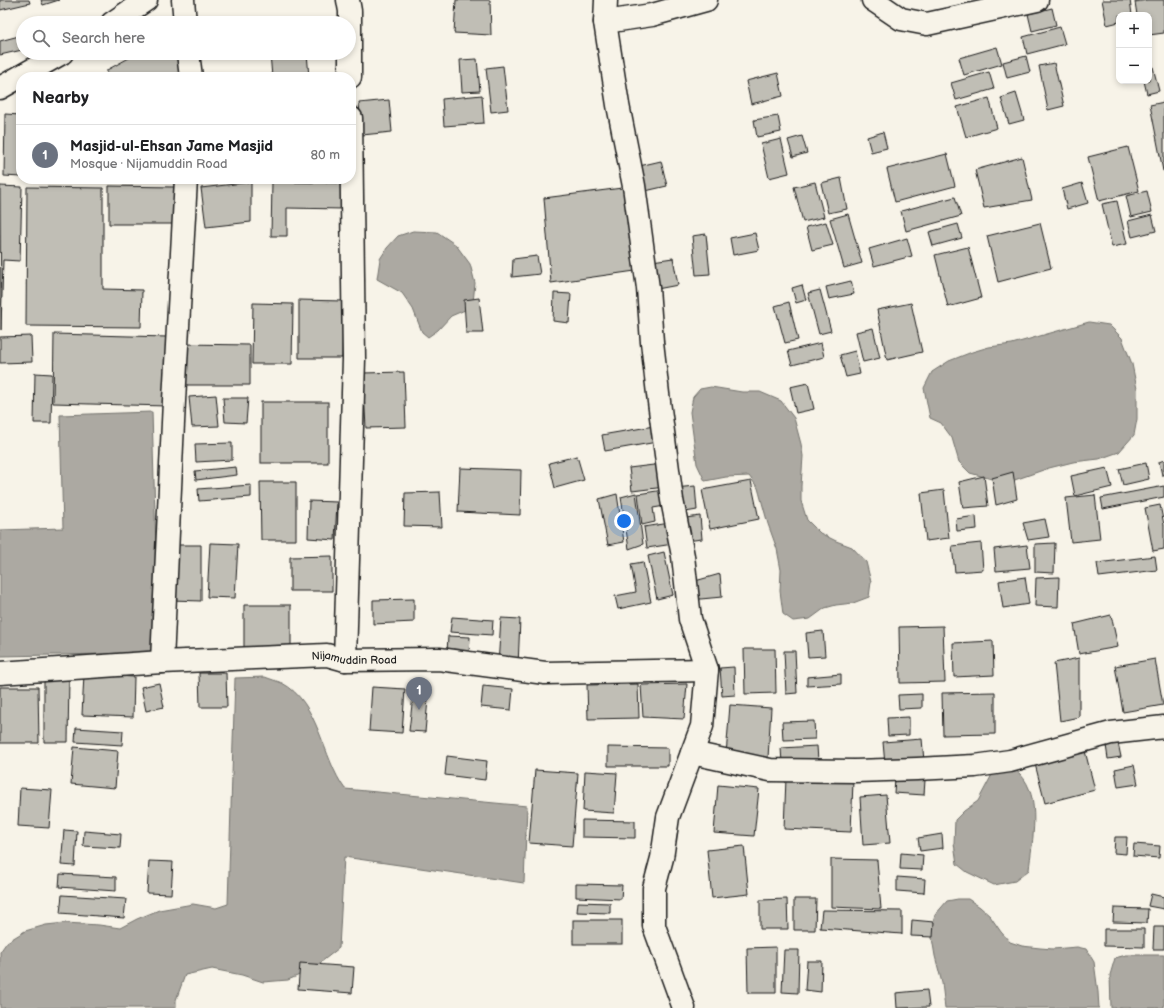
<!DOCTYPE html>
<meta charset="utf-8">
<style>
:root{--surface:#fff;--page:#f6f6f6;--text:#202124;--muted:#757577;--line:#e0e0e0;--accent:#0f766e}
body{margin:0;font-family:"Balsamiq Sans",sans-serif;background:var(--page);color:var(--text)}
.controls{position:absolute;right:12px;top:12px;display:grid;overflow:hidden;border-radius:8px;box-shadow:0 2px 6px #0003}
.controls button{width:36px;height:36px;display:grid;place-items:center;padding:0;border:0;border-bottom:1px solid var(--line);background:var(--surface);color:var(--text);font:20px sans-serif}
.you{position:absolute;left:624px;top:521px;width:14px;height:14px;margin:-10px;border:3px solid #fff;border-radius:50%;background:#1a73e8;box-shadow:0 0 0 6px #1a73e833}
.badge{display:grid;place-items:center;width:26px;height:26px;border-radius:50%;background:var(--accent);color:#fff;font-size:13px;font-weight:700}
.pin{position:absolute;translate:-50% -33px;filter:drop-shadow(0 1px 2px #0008)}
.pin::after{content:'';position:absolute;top:21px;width:14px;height:12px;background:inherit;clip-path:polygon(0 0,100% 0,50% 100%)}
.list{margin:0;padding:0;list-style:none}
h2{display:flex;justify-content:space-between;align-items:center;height:52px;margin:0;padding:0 16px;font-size:17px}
h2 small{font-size:13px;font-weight:400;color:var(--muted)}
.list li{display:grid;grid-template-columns:26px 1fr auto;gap:12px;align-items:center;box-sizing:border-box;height:60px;padding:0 16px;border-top:1px solid var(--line)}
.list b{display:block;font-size:15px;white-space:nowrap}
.list p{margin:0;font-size:13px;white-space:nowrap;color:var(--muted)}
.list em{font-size:13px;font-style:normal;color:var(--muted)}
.icon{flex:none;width:22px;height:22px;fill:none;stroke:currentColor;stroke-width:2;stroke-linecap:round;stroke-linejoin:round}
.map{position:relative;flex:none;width:1164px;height:1008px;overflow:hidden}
.search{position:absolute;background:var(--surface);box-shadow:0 2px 6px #0003;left:16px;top:16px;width:340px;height:44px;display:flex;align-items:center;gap:10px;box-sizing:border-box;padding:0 14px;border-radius:22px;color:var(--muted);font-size:15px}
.panel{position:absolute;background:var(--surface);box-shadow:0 2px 6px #0003;left:16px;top:72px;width:340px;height:112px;border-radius:16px}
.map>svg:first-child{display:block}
</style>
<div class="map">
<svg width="1164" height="1008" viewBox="0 0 1164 1008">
<rect width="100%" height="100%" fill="#f7f3e8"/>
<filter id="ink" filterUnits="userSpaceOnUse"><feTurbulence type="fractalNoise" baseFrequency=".025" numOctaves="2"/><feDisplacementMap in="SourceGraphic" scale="8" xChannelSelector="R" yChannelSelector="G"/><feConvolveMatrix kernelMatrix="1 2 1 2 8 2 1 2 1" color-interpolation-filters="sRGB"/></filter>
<g filter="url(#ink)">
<g fill="#aca9a2" stroke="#72716c">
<polygon points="413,231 437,232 456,245 470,264 475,283 473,303 465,310 451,316 438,330 428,337 422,332 413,309 402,293 377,279 380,259 387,248 398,236"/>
<polygon points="1089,322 1109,325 1122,338 1132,364 1137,389 1137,419 1134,435 1119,452 1099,459 1073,462 1049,468 1006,483 970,473 959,462 952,438 941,423 930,418 924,388 932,372 949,361 972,352 989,347 1012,344"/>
<polygon points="711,387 742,392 760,392 781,401 794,418 801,444 803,456 801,486 801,501 807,520 820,533 836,541 852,547 866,562 871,582 869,597 853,603 836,605 825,608 810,619 793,621 783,614 780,591 781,570 777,549 768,524 758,488 749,476 726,477 705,481 697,464 690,412 693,397 700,389"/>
<polygon points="152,412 159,653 0,656 0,530 63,528 60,415"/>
<path d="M265,677C270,679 277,681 282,683C319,702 322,758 345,789L527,806L524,883L344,857L339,948L311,970L288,980L263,982L242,975L212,969L185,975L176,1000V1008H0V952L7,942L25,931L46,925L65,923L99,925L120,928L137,919L159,910L193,904L216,908L228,904L235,678Z"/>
<path d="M1006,767C1010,769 1017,770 1020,774C1042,797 1032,841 1029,870L1015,881L994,885L967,872L957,864L954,843L955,820L964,811L978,801L995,769Z"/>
<polygon points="958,899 968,899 980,907 990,916 1001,932 1010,942 1022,946 1040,948 1053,949 1077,947 1086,949 1094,962 1098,992 1099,1008 945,1008 942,983 935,956 931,932 935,915 947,901"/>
<polygon points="1126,955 1164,955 1164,1008 1111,1008 1110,975 1115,958"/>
</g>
<g fill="#c0beb5" stroke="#1c1c1c">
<polygon points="0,0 29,0 30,3 0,10"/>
<polygon points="41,0 59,0 43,5"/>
<polygon points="456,0 490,0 491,35 454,33"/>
<polygon points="1102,0 1130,0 1132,15 1119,15 1119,22 1107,25"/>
<polygon points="1147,0 1164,0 1164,33 1149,35 1149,15 1137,15 1135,2"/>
<polygon points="1052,8 1056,25 1032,31 1028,14"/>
<polygon points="1060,27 1065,44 1027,54 1023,37"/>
<polygon points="19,36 22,50 0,55 0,41"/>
<polygon points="997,47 1002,64 964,75 959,58"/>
<polygon points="138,53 182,53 181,77 107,77 107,70"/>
<polygon points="270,53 307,53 309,77 272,77"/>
<polygon points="1026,56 1030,72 1007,78 1003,62"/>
<polygon points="477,59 480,91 462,92 460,60"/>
<polygon points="1054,63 1064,106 1048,110 1039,66"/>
<polygon points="503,66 508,110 491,112 486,68"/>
<polygon points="1153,67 1159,91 1147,94 1144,81 1149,81 1149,68"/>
<polygon points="989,72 994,89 956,100 951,83"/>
<polygon points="778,73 783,96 751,104 746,81"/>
<polygon points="1016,93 1024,120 1009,124 1001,98"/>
<polygon points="482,95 484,123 444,126 442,99"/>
<polygon points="989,98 997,128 966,137 957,107"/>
<polygon points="389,100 392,132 362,135 359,103"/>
<polygon points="1164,102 1164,171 1163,171 1150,105"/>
<polygon points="5,114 21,115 21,177 4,176"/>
<polygon points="778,116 781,132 757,137 754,120"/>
<polygon points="883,132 887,148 871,152 867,137"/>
<polygon points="802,136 807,153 793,157 788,140"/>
<polygon points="781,139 789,173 769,178 761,144"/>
<polygon points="1128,147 1139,191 1099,201 1088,157"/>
<polygon points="947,154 955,186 895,202 887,169"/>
<polygon points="1022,157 1032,200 984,208 975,170"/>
<polygon points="661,161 667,186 641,192 635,167"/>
<polygon points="841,178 847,209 828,213 821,183"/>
<polygon points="251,182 251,222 206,227 201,188"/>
<polygon points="272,182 344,183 343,209 287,208 287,236 271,236"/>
<polygon points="815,182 824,217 803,222 794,187"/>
<polygon points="1082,183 1088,203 1067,209 1062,189"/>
<polygon points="0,186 22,187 20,261 3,260 1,330"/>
<polygon points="109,186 174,187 174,224 109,224"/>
<polygon points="27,187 103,188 103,289 142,290 141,327 26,326"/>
<polygon points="630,187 642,270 551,283 544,198"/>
<polygon points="1147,191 1152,212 1131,217 1126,196"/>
<polygon points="955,197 961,216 906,231 901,211"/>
<polygon points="1117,201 1127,244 1112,247 1102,204"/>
<polygon points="848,214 862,263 844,268 830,219"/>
<polygon points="1152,215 1156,231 1132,237 1128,221"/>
<polygon points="826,222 833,245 812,250 806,227"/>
<polygon points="1040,223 1051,268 998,282 987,236"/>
<polygon points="958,224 962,238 933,246 929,232"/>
<polygon points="755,233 759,250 733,255 730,238"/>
<polygon points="706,234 710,274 696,275 692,236"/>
<polygon points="907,238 912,256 874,266 869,249"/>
<polygon points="968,247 981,298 948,307 935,255"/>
<polygon points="537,256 540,274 512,277 513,259"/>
<polygon points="673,258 678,285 657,289 652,261"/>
<polygon points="851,281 854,294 829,299 826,287"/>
<polygon points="802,285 806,300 796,303 792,288"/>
<polygon points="820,290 831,331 819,334 808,293"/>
<polygon points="554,293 571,294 569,323 553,321"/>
<polygon points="479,298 483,333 466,333 464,300"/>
<polygon points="299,300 343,301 342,358 299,358"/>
<polygon points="789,302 798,340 785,343 775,306"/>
<polygon points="253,303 293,304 292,364 252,364"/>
<polygon points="911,303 922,352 887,360 877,310"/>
<polygon points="873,328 880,358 863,362 856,332"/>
<polygon points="54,334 167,337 166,406 53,403"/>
<polygon points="31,336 32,362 0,363 0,337"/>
<polygon points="821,343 824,357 792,365 788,351"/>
<polygon points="184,344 250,345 250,385 183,385"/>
<polygon points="855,351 860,374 846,377 840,355"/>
<polygon points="404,372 406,427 366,428 363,373"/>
<polygon points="35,373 52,374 51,423 34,423"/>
<polygon points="808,383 814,409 796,413 790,387"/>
<polygon points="216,395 219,426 192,427 189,397"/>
<polygon points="223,398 248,398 246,423 225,422"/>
<rect x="261" y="402" width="67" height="61"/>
<polygon points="654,426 657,442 605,451 602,435"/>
<polygon points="232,443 232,460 196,462 195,444"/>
<polygon points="577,456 584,480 555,488 549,463"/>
<polygon points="1164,460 1164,475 1162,475 1159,462"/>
<polygon points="1146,463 1149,479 1123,485 1119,469"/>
<polygon points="662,464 665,487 632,491 629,468"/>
<polygon points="236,467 237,475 196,480 195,471"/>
<polygon points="460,468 521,470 520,515 458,512"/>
<polygon points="1107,468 1112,487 1075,496 1071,476"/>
<polygon points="1013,472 1017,499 996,505 992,478"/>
<polygon points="984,476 988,506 963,508 959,482"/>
<polygon points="751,481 759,519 710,529 702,490"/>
<polygon points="260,482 296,482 296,540 261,540"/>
<polygon points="251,485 251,497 199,501 198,489"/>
<polygon points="695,486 697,510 680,513 675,488"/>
<polygon points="1164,486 1164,497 1103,509 1101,498"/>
<polygon points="663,490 665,506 653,508 655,522 642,525 638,494"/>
<polygon points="944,490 949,538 926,541 921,493"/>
<polygon points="440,492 442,527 404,526 405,493"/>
<polygon points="636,493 643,544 629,549 621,497"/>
<polygon points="617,494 624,542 608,545 599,499"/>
<polygon points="1095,495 1100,539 1071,542 1066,498"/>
<polygon points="309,501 337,502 335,540 308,538"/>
<polygon points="1160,505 1164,525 1164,549 1153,551 1145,508"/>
<polygon points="700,516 702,539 686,541 679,519"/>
<polygon points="976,516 977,529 957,531 956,519"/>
<polygon points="1045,519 1049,537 1028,540 1023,523"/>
<polygon points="670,523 673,544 647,548 644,527"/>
<polygon points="210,543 238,544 235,598 207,597"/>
<polygon points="981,543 983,570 955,572 952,546"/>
<polygon points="1055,543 1054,573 1035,572 1035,544"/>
<polygon points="173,545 201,545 201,601 172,600"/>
<polygon points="1027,545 1030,568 996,571 994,549"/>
<polygon points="664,552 673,595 657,599 648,556"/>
<polygon points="332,556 332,591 290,591 290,557"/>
<polygon points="1155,556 1157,570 1099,577 1097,563"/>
<polygon points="643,562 651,602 618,609 615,596 636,592 631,564"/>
<polygon points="720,574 722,597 690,600 688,583"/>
<polygon points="1025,577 1029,604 1003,608 999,581"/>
<polygon points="1059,577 1058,607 1035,606 1036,578"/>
<polygon points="414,599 414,622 373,624 373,600"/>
<polygon points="244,605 291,605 291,654 244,653"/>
<polygon points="1111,615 1118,647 1079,654 1074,624"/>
<polygon points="452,617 493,620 492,635 450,632"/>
<polygon points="501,618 520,619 518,666 498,665"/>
<polygon points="943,626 945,682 900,683 899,627"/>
<polygon points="823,631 825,656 808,657 806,633"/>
<polygon points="448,636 470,637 468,670 446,669"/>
<polygon points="993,641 994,675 954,677 953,643"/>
<polygon points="744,649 775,649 776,693 745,694"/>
<polygon points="784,651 795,651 797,693 786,694"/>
<polygon points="1079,658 1079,717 1060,721 1054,663"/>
<polygon points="1155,659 1163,705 1123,712 1115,666"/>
<polygon points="734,667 735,695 722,696 720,668"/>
<polygon points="199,673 226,673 227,707 200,707"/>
<polygon points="84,674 134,677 133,717 82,715"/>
<polygon points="841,674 841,684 807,686 807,677"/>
<polygon points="44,676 69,676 68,742 44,742"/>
<polygon points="159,683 164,707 146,711 141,687"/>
<polygon points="638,684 639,718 588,719 587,685"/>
<polygon points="687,684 684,719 643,717 641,685"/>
<polygon points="483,686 513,689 511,710 481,707"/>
<polygon points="0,687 38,687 39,743 0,743"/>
<polygon points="372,687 405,689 402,733 369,731"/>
<polygon points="414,687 429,688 425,732 409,731"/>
<polygon points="995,692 995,734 943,735 942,693"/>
<polygon points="922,694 922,708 899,709 898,695"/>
<polygon points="730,705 771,708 768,758 726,755"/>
<polygon points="909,717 909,735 888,736 887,718"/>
<polygon points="814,721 815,739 783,740 782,722"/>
<polygon points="76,728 123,731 122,745 75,742"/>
<polygon points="922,739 924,761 885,765 883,742"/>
<polygon points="1118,743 1121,757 1108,759 1106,745"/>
<polygon points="817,746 818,761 782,763 781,748"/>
<polygon points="74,747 118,751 115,788 71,784"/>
<polygon points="608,747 668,748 668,766 608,766"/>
<polygon points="1085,751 1095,790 1045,803 1035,764"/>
<polygon points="447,756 487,761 485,780 445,775"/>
<polygon points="1134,765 1138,784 1118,787 1115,769"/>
<polygon points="535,770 578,773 572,846 529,843"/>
<polygon points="585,771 617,773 614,813 583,811"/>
<polygon points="786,778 853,781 851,832 784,829"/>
<polygon points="895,778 925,780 924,795 894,793"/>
<polygon points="718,785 759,789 754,836 714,833"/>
<polygon points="20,788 52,790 49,828 18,826"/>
<polygon points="886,795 890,843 863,845 860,797"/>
<polygon points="582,820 635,821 635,838 582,837"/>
<polygon points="64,830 77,831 75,866 61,865"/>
<polygon points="84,831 121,834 120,848 83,846"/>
<polygon points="942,834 943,848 920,851 918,838"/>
<polygon points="1115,837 1127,837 1126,854 1114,853"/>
<polygon points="1134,844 1160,846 1159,858 1133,856"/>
<polygon points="744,846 749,894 712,898 707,850"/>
<polygon points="901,853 923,855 922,870 900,869"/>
<polygon points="831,859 877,860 881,909 831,907"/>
<polygon points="149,861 173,862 171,894 147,893"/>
<polygon points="60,874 116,877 116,891 59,887"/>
<polygon points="897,877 925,879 924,893 897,891"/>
<polygon points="576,884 622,885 621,899 576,897"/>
<polygon points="1151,894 1164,897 1164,909 1148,906"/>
<polygon points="62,895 126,899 124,918 60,913"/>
<polygon points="787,899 788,929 760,929 760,900"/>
<polygon points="794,899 816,899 815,930 794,930"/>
<polygon points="578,902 610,903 610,913 577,912"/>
<polygon points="1114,908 1148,909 1147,923 1113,922"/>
<polygon points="822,910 902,911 902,934 820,928"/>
<rect x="573" y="920" width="49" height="24"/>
<polygon points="912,920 934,922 933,937 911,936"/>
<polygon points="1154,927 1164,927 1164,949 1153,949"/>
<polygon points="1104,929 1144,929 1144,947 1104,946"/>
<polygon points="776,947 776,993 748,993 747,948"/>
<polygon points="784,950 799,950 798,993 782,992"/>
<polygon points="807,961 822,961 821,992 805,990"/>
<polygon points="300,963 354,967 352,993 298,989"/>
<polygon points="927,990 929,1007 897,1008 896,993"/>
</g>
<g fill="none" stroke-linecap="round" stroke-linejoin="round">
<g stroke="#1c1c1c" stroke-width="25">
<g id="minor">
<polyline points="183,0 185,23"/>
<polyline points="348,0 350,11 350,77"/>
<polyline points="606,0 605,22 618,105 634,186 648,288 652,342 658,394 672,500 683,556 690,619 707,670 702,726 668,817 662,858 654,888 654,926 684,1008"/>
<polyline points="873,0 901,19 927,24 1037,0"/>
<polyline points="605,22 652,15 706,0"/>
<polyline points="112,23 146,0"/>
<polyline points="188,53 191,77"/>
<polyline points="0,88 62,53"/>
<polyline points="345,660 354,359 351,118"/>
<polyline points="162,662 174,401 186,179"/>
<path id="s1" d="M0,673L162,662L327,655L345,660L439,659L545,673L707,670"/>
<polyline points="692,753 770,770 855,771 917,769 975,766 1010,761 1111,733 1164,727"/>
</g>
</g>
<use href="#minor" stroke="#f7f3e8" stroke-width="22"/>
</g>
</g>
<g text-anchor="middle" stroke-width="3.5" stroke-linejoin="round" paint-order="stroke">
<g font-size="11" fill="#1c1c1c" stroke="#f7f3e8">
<text dy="4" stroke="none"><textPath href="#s1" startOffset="355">Nijamuddin Road</textPath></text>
</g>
</g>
</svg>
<div class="controls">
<button>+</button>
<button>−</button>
</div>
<div class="you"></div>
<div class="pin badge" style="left:419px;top:710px;background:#6b7280">1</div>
<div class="search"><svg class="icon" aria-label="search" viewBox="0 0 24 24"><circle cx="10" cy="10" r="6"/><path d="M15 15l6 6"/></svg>Search here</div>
<section class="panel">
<h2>Nearby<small></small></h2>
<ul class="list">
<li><span class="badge" style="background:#6b7280">1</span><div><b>Masjid-ul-Ehsan Jame Masjid</b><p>Mosque · Nijamuddin Road</p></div><em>80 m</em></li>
</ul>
</section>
</div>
